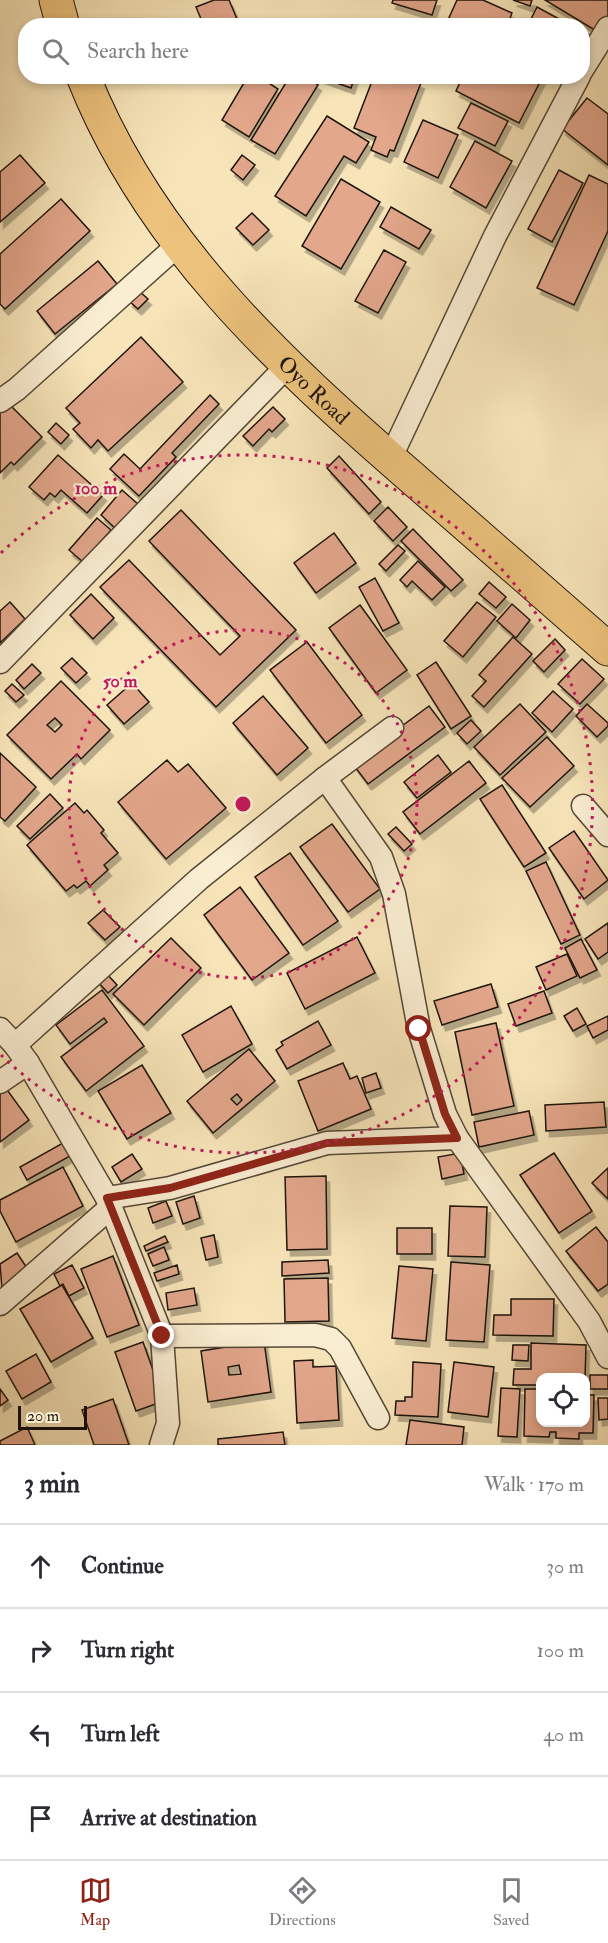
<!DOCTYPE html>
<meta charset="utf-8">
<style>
:root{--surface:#fff;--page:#f2f2f3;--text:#2b2b33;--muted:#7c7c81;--line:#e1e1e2;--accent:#8f2418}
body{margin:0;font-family:"IM FELL Double Pica",serif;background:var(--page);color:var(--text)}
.controls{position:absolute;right:18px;bottom:18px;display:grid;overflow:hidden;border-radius:12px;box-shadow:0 3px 9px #0003}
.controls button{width:54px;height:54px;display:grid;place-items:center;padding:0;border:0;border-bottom:2px solid var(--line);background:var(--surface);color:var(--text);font:30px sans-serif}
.scale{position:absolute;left:18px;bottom:15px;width:69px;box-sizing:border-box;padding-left:6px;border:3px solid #1e140c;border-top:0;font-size:16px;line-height:21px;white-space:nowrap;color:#1e140c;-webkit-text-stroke:4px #faeed2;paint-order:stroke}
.stop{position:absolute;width:18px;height:18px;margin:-14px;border:4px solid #8f2418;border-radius:50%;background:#fff}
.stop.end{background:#8f2418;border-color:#fff;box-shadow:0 2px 6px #0008}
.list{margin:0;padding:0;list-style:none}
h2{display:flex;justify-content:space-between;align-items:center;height:78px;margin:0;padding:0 24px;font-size:26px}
h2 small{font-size:20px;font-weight:400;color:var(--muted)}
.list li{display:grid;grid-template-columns:39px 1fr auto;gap:18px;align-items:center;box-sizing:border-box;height:84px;padding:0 24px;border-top:2px solid var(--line)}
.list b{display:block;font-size:22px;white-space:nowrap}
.list em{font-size:20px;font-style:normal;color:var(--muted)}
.icon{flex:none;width:33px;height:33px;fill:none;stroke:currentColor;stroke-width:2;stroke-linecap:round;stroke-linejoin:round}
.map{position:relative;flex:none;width:608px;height:1445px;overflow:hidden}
.search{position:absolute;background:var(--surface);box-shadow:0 3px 9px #0003;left:18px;right:18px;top:18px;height:66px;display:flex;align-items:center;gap:15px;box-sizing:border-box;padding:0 21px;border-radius:24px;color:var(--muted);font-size:22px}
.sheet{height:414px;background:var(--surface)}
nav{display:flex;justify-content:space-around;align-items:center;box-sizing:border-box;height:84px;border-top:2px solid var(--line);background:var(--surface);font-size:16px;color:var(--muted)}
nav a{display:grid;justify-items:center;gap:3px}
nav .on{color:var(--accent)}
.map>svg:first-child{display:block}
</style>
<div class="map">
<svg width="608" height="1445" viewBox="0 0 608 1445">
<defs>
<filter id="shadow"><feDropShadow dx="3.5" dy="6" stdDeviation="0" flood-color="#0004"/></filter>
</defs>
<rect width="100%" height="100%" fill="#f7e5b9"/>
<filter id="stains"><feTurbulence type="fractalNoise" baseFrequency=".00333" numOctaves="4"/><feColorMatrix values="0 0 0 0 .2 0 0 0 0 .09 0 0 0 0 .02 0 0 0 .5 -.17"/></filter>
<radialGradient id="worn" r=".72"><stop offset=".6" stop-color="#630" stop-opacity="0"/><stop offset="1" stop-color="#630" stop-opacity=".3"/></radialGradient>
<g fill="#e3a78c" stroke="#1e140c" stroke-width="1.5" fill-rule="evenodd" filter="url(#shadow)">
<polygon points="214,0 229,0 240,26 204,26 196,7"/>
<polygon points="393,0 437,0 432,15 392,3"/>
<polygon points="457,0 483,0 512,13 507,26 461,26 448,20"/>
<polygon points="513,0 532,0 530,6"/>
<polygon points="545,0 608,0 608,16 598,32"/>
<polygon points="537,7 572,26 543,26 531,19"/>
<polygon points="582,31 595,38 582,62"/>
<polygon points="248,76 258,76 278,89 249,137 222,120"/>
<polygon points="290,76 305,76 318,85 275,154 251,140"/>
<polygon points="317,76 355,76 351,88"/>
<polygon points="374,76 404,76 421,83 394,151 390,150 387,157 371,150 376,137 354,128"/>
<polygon points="463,76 543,76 519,123 456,91"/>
<polygon points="587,98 608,114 608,165 562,129"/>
<polygon points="471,103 508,121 495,146 458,128"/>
<polygon points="327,116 369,142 356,163 344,156 306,216 275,196"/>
<polygon points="423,120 458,135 438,178 404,162"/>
<polygon points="475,141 512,161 486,208 450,187"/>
<polygon points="20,155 45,183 0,222 0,172"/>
<polygon points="242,155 255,165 243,180 231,170"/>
<polygon points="559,170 583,183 552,242 528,229"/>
<polygon points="589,175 608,184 608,231 574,305 537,288"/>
<polygon points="341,179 380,202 341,269 302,246"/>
<polygon points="61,199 90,231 5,309 0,304 0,254"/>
<polygon points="391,207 431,230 419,249 380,227"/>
<polygon points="252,213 269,230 253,245 236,228"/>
<polygon points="384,250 406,262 378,313 355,301"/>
<polygon points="98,261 117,284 55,334 37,311"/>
<polygon points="139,291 148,299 138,309 129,301"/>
<polygon points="141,337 183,382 108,451 98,440 91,448 73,429 80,423 66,408"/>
<polygon points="210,395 219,404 172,453 176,457 139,496 110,469 124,454 140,469"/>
<polygon points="5,400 42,437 14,465 11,462 0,473 0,406"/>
<polygon points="273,407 285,419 272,432 269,429 253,446 243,436"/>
<polygon points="56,423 69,435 61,444 48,432"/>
<polygon points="58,455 103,495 87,513 61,490 55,497 50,493 44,500 29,487"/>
<polygon points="339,456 381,502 369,514 327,468"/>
<polygon points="122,490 139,505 117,530 101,515"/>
<polygon points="388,507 407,527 393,541 374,521"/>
<polygon points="181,510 296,630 216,707 100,587 129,560 220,655 240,636 149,541"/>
<polygon points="97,518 111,530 83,562 69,550"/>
<polygon points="413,529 463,580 451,591 401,541"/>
<polygon points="334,533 356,563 316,593 294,563"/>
<polygon points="398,545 405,551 386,571 379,564"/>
<polygon points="418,561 445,587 432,600 412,581 407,587 400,580"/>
<polygon points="375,578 399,623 383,631 359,587"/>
<polygon points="489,582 506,597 496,608 479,594"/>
<polygon points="91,594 114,618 93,639 70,615"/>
<polygon points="10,602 25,619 0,643 0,611"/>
<polygon points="477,602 496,617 463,657 444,641"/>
<polygon points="512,604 530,620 516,638 497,621"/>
<polygon points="360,605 407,670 376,693 329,628"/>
<polygon points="513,637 532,654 484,707 472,696 486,681 479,675"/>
<polygon points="555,639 565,650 544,672 533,661"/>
<polygon points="307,642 362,715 326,743 270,670"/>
<polygon points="72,658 87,673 76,683 61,668"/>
<polygon points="582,659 604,679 580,704 558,684"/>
<polygon points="436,662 471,716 451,729 417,675"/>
<polygon points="32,664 41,673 24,689 16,680"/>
<path d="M61,681L110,730L81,759L77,754L51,779L7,735ZM55,718L62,725L55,732L47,725Z"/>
<polygon points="132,683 149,702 124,724 107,705"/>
<polygon points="12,684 24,695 16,702 5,691"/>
<polygon points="553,691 573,709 552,732 532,713"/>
<polygon points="263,696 308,748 277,775 233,723"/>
<polygon points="520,704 546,732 500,775 474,747"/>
<polygon points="587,704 608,723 608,726 597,737 576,716"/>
<polygon points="429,706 445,727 368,784 352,763"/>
<polygon points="471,720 481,731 467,744 457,733"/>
<polygon points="547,737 574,766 530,807 502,778"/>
<polygon points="0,753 36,787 5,821 0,817"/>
<polygon points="438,755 451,772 417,798 404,782"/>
<polygon points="167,760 178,772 188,764 226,808 166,859 118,802"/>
<polygon points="469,761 486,783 420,834 403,812"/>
<polygon points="502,785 546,853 524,867 480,799"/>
<polygon points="50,794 63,808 30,839 17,826"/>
<polygon points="75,803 84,813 87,810 104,830 101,833 118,853 104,865 108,870 90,886 86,881 77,888 74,885 66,891 27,845"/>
<polygon points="332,824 380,889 348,912 300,847"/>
<polygon points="396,827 412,844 404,851 388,834"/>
<polygon points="574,831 608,880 584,899 549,848"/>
<polygon points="290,853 338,921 303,945 255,877"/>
<polygon points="546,862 580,935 561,944 526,871"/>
<polygon points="240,887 289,953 252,980 204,915"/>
<polygon points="103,910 120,927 105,940 88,923"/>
<polygon points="608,923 608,952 598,959 585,939"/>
<polygon points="357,937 375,973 305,1009 287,973"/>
<polygon points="171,938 201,968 144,1025 113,994"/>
<polygon points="581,939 597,970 580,978 565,948"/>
<polygon points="567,954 577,976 546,990 536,967"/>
<polygon points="106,973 117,985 108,993 97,981"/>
<polygon points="491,984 498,1007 442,1025 434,1001"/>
<polygon points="102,990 144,1046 86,1091 61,1057 107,1022 104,1018 70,1044 56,1025"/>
<polygon points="544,991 552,1013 516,1026 508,1004"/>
<polygon points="231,1006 252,1044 203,1072 182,1035"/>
<polygon points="577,1008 586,1024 573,1031 564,1016"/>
<polygon points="608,1016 608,1030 593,1038 587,1026"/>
<polygon points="318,1021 331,1045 287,1069 276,1050 283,1045 281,1042"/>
<polygon points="496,1023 514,1106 472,1115 455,1032"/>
<path d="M249,1049L275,1081L213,1133L187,1101ZM237,1094L242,1100L237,1105L231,1099Z"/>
<polygon points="343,1063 350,1079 357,1076 371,1109 318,1131 298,1081"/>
<polygon points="142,1065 171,1113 127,1139 98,1091"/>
<polygon points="376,1073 381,1088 366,1093 362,1078"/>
<polygon points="5,1087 29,1120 0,1142 0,1090"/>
<polygon points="604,1102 606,1127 546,1131 545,1105"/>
<polygon points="529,1111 534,1135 479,1147 474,1122"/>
<polygon points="63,1143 70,1156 27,1180 20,1167"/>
<polygon points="460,1153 464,1174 442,1179 438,1157"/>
<polygon points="554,1153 592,1211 559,1233 520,1175"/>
<polygon points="132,1154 142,1169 121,1182 112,1167"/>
<polygon points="63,1167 83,1206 16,1242 0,1211 0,1200"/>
<polygon points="608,1168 608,1199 592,1183"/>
<polygon points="326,1176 327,1249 287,1250 285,1177"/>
<polygon points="194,1196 200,1218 183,1224 176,1202"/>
<polygon points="166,1201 172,1216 153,1223 148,1208"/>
<polygon points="450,1206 487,1207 485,1257 448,1256"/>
<polygon points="596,1227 608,1242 608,1284 598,1291 566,1251"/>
<rect x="397" y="1228" width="35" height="26"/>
<polygon points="214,1235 218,1257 206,1260 201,1238"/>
<polygon points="165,1236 168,1242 146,1251 144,1246"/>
<polygon points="164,1247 169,1260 153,1266 148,1254"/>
<polygon points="17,1253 29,1271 2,1289 0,1264"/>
<polygon points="113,1256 139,1325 107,1337 81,1269"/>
<polygon points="328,1260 329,1273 282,1276 282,1262"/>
<polygon points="451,1262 490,1265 484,1342 446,1340"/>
<polygon points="72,1265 84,1288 69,1296 63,1284 60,1286 54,1274"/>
<polygon points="177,1265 179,1274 157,1281 154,1273"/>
<polygon points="399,1266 433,1269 426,1341 392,1338"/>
<polygon points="328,1278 329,1321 285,1322 284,1279"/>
<polygon points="62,1285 93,1338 51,1362 20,1309"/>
<polygon points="194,1288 197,1305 168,1310 166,1293"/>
<polygon points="511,1299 554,1299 553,1336 493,1335 494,1315 511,1315"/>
<path d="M264,1341L271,1392L208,1402L201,1351ZM239,1365L241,1374L229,1375L228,1367Z"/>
<polygon points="143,1342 164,1401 136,1411 115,1352"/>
<polygon points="531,1343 586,1345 585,1378 540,1378 540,1385 513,1385 514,1369 531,1369"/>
<polygon points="513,1345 529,1345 528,1361 512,1360"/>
<polygon points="36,1354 51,1382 22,1399 6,1371"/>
<polygon points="313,1360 313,1367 336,1366 339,1420 297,1423 294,1361"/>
<polygon points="413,1362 441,1364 438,1417 395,1415 396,1401 405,1401 405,1397 412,1397"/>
<polygon points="454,1362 494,1367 488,1417 448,1412"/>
<rect x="590" y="1375" width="18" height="14"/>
<polygon points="501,1388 520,1389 517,1437 498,1436"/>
<polygon points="0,1389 8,1400 0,1406"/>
<polygon points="525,1389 540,1389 540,1422 586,1422 586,1395 594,1395 593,1433 579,1433 579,1439 556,1438 556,1432 550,1432 549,1437 524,1436"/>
<polygon points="598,1398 608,1398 608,1419 599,1420"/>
<polygon points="113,1399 129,1445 94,1445 82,1410"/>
<polygon points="410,1420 464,1427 462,1445 406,1445"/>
<polygon points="27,1427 35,1445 0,1445 0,1441"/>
<polygon points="283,1432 285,1445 218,1445 218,1439"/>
</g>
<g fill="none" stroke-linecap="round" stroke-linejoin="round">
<g stroke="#544837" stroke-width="25">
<g id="minor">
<polyline points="582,70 608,28"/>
<polyline points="0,401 17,389 178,245"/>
<polyline points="390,459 495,236 579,76"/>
<polyline points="0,662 288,365"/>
<polyline points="325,778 381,857 394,894 419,1029 445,1114 457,1138 589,1321 608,1357"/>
<polyline points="583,806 608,835"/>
<polyline points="0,1029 15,1045 28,1063 107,1198 162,1336 168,1423 161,1445"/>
<polyline points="15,1045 199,879 325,778 392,728"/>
<polyline points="0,1082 28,1063"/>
<polyline points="107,1198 170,1188 327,1143 457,1138"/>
<polyline points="0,1304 111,1207"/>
<polyline points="162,1336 315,1335 331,1339 340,1348 378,1418"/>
</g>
</g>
<g stroke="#1e140c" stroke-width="35">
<g id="highway">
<polyline points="56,0 63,26"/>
<path id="s1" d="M83,76C149,243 278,361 410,476C476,534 542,591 608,649"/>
</g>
</g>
<use href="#minor" stroke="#faeed2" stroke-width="22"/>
<use href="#highway" stroke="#ecc27c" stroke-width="33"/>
</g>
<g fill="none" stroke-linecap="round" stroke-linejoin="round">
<polyline stroke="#8f2418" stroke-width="8" points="162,1336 107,1198 170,1188 327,1143 457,1138 445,1114 419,1029"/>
</g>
<g fill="none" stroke="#c2185b" stroke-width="3" stroke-dasharray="3 6">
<circle cx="243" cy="804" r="174"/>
<path d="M1 553A349 349 0 1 1 1 1055"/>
</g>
<g text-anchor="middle" stroke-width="4.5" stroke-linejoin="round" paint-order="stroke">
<g font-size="22" fill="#1e140c" stroke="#faeed2">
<text dy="8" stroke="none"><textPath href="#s1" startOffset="393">Oyo Road</textPath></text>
</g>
</g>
<circle cx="243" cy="804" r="9" fill="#c2185b" stroke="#faeed2" stroke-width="3"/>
<g font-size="18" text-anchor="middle" font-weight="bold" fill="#c2185b" stroke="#faeed2" stroke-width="4.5" stroke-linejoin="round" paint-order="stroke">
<text x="96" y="494">100 m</text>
<text x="120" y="687">50 m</text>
</g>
<rect width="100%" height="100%" filter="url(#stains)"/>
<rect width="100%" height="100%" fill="url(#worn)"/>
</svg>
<div class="controls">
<button><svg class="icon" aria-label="locate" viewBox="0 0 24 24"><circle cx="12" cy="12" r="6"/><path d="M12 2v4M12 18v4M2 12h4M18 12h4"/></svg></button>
</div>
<div class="scale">20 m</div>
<div class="stop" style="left:419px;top:1029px"></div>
<div class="stop end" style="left:162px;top:1336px"></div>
<div class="search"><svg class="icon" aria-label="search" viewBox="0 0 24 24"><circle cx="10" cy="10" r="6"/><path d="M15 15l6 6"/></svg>Search here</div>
</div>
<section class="sheet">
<h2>3 min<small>Walk · 170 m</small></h2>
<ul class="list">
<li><svg class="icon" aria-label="ahead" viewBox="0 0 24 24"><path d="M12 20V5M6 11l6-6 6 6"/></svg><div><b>Continue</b></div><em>30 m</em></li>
<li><svg class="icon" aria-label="right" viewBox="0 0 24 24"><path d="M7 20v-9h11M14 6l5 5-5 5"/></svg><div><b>Turn right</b></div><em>100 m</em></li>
<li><svg class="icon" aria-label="left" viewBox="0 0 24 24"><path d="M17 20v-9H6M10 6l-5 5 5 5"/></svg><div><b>Turn left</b></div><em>40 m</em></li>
<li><svg class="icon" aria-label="arrive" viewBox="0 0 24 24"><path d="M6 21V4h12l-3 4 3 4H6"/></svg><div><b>Arrive at destination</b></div></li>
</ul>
</section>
<nav>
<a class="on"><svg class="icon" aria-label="map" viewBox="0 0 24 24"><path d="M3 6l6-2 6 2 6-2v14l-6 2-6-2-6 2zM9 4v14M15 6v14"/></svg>Map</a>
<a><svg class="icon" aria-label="directions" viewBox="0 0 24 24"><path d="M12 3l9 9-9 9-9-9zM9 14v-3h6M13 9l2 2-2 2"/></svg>Directions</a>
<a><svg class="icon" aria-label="saved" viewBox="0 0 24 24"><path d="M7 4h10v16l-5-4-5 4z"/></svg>Saved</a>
</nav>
